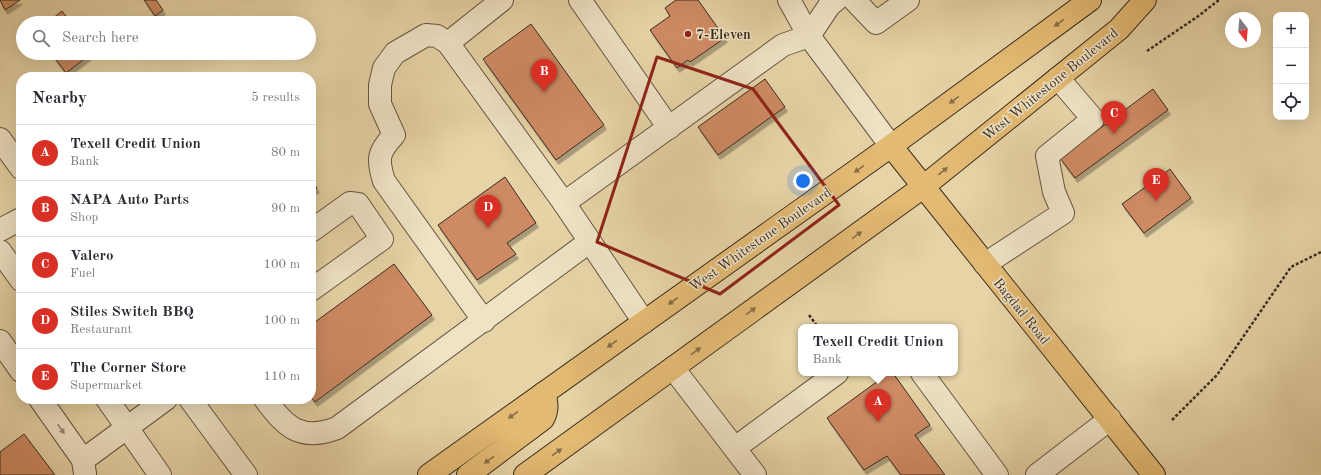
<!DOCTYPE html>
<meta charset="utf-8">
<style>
:root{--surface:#fff;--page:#f7f7f7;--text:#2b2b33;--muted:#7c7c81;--line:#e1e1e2;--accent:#d93025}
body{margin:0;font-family:"Old Standard TT",serif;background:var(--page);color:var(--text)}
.controls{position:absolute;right:12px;top:12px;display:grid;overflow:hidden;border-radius:8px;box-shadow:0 4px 16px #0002}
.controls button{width:36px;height:36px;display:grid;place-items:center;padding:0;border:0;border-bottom:1px solid var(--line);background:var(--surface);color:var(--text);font:20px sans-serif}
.compass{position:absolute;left:1225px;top:12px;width:36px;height:36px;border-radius:50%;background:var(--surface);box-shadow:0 4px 16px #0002;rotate:164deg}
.you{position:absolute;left:803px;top:181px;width:14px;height:14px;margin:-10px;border:3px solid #fff;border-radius:50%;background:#1a73e8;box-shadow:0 0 0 6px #1a73e833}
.badge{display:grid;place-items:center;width:26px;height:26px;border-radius:50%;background:var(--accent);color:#fff;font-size:13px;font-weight:700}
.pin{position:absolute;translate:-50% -33px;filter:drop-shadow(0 1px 2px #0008)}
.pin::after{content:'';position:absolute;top:21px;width:14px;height:12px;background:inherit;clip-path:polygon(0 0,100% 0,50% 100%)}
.popup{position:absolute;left:798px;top:324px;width:160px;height:52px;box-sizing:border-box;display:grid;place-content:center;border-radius:8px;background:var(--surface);filter:drop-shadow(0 1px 3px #0005);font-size:13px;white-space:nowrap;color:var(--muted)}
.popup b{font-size:15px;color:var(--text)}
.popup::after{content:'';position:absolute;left:50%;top:100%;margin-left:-8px;border:8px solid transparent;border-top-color:var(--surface)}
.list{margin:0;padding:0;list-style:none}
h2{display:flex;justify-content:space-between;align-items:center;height:52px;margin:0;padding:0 16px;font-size:17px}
h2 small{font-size:13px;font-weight:400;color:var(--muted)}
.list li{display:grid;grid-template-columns:26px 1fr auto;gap:12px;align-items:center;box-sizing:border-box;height:56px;padding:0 16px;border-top:1px solid var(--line)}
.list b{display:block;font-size:15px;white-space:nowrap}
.list p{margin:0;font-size:13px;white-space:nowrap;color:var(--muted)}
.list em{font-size:13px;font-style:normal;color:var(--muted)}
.icon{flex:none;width:22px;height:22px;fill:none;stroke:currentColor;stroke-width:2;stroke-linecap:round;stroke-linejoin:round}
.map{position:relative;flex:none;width:1321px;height:475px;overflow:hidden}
.search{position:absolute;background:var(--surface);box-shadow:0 4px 16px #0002;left:16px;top:16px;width:300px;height:44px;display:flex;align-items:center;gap:10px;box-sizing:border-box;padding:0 14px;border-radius:22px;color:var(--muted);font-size:15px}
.panel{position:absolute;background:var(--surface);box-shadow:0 4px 16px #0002;left:16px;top:72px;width:300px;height:332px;border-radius:16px}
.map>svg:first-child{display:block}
</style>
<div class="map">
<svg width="1321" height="475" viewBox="0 0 1321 475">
<defs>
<filter id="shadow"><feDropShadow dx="2.5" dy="4.5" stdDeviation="0" flood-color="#0004"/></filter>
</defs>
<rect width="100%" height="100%" fill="#e6d3a6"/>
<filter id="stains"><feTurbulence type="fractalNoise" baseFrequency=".005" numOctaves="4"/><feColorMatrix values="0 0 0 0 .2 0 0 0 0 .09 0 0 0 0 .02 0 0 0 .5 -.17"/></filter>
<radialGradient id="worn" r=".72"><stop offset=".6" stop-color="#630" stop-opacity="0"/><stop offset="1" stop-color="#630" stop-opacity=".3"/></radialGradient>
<g fill="#ce8a63" stroke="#3b2c21" filter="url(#shadow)">
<polygon points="0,0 20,0 5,10"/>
<polygon points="144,0 156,0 163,10 155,16"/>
<polygon points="676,0 698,0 725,38 690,62 688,60 677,68 650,30 670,16 665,8"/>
<polygon points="62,11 71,23 47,23"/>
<polygon points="531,24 604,125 556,160 483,59"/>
<polygon points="51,53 92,53 66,73"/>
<polygon points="765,79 785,107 718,155 698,127"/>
<polygon points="1153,89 1168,110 1075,178 1060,158"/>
<polygon points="1170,169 1191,198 1144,233 1122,204"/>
<polygon points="505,177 536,223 507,243 516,254 477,280 438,225"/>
<polygon points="311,180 317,188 311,192"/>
<polygon points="394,264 432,315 315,402 311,397 311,325"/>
<polygon points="889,373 893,373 930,425 915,435 945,475 901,475 887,456 864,470 827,418"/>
<polygon points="24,434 55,475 0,475 0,452"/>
</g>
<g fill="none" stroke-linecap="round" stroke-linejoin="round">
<g stroke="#665642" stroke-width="24">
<g id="minor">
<polyline points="580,0 669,128"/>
<polyline points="789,0 809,36 891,146"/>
<polyline points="854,0 876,23 908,0"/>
<polyline points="448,43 502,0"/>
<polyline points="0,139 21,168"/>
<polyline points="564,203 783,45 809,36 829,6 836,0"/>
<polyline points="0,230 21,219"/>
<polyline points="311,231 350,203 358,204 382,239 311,290"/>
<polyline points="0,251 21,280"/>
<polyline points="985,264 1063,213 1054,192 1047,156 1093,119 1058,78"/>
<path d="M484,321L384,181C377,159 378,152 394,135L380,104V85L384,68L395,53L426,35L437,36L448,43L564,203L644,322"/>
<polyline points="0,341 21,371"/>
<polyline points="673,368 755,475"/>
<polyline points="922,373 997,475"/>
<polyline points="40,399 83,460 85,474"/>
<polyline points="107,399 160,475"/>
<polyline points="190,399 246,475"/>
<path d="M265,399C285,427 301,442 337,428L589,242"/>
<polyline points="735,448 837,373"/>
<polyline points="83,460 166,399"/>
<polyline points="1037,475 1110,419"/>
</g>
</g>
<g stroke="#3b2c21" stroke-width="24">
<g id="major">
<polyline points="891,146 1154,475"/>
<polyline points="429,475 891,146 1090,0"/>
<path d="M468,475L543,419C548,410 547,403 544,393"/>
<polyline points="525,475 923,187 1119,29 1145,0"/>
</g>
</g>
<g stroke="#3b2c21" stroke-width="2.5" stroke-dasharray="3 2" stroke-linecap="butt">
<polyline points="1147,51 1197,17 1219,0"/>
<polyline points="809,315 818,327"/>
<polyline points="1172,420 1217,375 1291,267 1321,252"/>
</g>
<use href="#minor" stroke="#efe2c5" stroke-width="22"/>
<use href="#major" stroke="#e3ba73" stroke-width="22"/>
</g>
<defs><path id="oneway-solid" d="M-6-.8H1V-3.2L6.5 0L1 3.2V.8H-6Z"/></defs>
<g fill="#876c46">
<use href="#oneway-solid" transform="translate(1059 23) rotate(144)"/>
<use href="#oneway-solid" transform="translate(954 100) rotate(144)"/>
<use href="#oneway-solid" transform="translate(859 169) rotate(145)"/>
<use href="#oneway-solid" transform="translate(943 171) rotate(-39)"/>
<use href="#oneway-solid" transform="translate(857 235) rotate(-36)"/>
<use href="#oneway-solid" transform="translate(673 301) rotate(145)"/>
<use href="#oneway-solid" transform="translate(751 311) rotate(-36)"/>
<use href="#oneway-solid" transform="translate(612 344) rotate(144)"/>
<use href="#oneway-solid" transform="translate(696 351) rotate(-36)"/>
<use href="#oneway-solid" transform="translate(513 415) rotate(145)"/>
<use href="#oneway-solid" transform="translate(557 452) rotate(-36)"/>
<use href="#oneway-solid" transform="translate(489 460) rotate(144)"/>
</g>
<use fill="#958773" href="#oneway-solid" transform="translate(61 429) rotate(55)"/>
<path fill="none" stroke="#8f2418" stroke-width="3" stroke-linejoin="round" d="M657,57L753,89L839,205L720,294L597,242Z"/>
<circle fill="#8f2418" stroke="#efe2c5" stroke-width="1.5" cx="688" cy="34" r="4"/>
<g text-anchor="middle" stroke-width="3" stroke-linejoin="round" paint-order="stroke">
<g font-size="14" font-weight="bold" fill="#3b2c21" stroke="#efe2c5" text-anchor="start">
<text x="696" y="39">7-Eleven</text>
</g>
<g font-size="14" fill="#3b2c21" stroke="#efe2c5">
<text transform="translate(1050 84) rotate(-39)" y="5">West Whitestone Boulevard</text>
<text transform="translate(760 239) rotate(-35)" y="5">West Whitestone Boulevard</text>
<text transform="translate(1022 311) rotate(51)" y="5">Bagdad Road</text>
</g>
</g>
<rect width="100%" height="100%" filter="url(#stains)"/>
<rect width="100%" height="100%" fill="url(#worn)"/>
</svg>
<div class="controls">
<button>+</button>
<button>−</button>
<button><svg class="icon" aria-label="locate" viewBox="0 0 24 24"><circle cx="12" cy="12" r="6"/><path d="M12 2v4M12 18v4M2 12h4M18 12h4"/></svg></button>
</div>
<svg class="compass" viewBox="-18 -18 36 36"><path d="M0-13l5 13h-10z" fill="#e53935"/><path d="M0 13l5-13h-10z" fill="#7c7c81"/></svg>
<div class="you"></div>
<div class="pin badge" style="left:878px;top:422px">A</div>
<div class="popup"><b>Texell Credit Union</b>Bank</div>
<div class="pin badge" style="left:544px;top:92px">B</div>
<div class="pin badge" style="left:1114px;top:134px">C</div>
<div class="pin badge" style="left:488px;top:228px">D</div>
<div class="pin badge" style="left:1156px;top:201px">E</div>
<div class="search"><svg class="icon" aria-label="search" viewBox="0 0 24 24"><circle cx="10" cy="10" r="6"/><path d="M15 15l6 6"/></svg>Search here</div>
<section class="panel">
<h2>Nearby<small>5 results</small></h2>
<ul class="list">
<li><span class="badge">A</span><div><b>Texell Credit Union</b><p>Bank</p></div><em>80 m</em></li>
<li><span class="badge">B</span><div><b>NAPA Auto Parts</b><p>Shop</p></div><em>90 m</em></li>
<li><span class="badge">C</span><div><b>Valero</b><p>Fuel</p></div><em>100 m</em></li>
<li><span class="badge">D</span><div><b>Stiles Switch BBQ</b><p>Restaurant</p></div><em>100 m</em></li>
<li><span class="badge">E</span><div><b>The Corner Store</b><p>Supermarket</p></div><em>110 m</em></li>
</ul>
</section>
</div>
